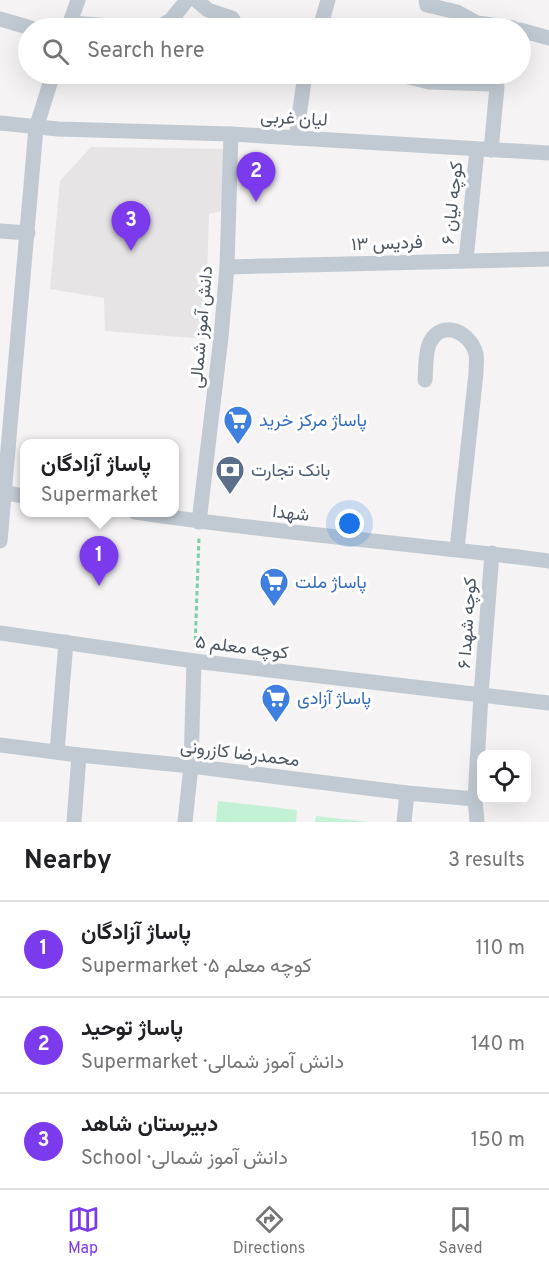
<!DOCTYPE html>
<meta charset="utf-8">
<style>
:root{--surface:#fff;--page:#f6f6f6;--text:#202124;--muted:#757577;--line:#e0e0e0;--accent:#7c3aed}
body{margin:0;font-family:Overpass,Vazirmatn,sans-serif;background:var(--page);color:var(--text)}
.controls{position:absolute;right:18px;bottom:18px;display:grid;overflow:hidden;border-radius:12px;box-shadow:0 6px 24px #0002}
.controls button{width:54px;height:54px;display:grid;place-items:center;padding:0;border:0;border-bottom:2px solid var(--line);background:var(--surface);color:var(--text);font:30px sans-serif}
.you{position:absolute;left:350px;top:524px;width:21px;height:21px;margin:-15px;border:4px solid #fff;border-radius:50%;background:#1a73e8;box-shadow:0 0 0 9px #1a73e833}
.badge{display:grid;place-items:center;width:39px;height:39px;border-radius:50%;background:var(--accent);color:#fff;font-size:20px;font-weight:700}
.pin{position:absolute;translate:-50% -50px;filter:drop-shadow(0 2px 3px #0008)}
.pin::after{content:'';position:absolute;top:32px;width:21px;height:18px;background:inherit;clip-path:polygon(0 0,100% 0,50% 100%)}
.popup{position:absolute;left:20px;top:439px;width:159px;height:78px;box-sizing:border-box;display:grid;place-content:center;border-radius:12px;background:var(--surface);filter:drop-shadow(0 2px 4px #0005);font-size:20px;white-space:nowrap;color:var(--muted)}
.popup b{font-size:22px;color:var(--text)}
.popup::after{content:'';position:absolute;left:50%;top:100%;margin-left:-12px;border:12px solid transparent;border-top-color:var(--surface)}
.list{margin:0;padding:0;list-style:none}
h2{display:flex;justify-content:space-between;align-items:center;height:78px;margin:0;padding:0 24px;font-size:26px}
h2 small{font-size:20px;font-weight:400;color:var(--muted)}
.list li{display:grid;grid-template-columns:39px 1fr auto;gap:18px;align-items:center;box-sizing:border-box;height:96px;padding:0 24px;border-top:2px solid var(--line)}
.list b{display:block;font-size:22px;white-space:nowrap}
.list p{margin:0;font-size:20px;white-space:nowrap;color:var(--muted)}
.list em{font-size:20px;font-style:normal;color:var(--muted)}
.icon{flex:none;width:33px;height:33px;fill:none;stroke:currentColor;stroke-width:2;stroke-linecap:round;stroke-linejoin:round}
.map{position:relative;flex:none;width:549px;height:822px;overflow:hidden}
.search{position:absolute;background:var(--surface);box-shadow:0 6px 24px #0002;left:18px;right:18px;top:18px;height:66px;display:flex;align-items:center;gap:15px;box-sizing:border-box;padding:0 21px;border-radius:33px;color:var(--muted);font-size:22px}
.sheet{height:366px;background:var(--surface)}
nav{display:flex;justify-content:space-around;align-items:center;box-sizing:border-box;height:84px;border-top:2px solid var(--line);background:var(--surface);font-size:16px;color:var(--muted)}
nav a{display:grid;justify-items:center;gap:3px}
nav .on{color:var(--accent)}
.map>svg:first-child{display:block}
</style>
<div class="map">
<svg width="549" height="822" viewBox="0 0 549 822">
<rect width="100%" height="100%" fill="#f5f3f3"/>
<polygon fill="#e6e4e5" points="91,147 228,149 222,211 209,214 205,339 105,331 104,298 50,289 60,181"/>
<g fill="#c3f1d5">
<polygon points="218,801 297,810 296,822 216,822"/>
<polygon points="316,816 368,822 315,822"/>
</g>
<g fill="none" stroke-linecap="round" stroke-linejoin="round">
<g stroke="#7ad0a6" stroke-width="3" stroke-dasharray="4.5 3" stroke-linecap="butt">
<polyline points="322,74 354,81"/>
<polyline points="195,648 199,537"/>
</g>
<g stroke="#c1cad2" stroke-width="15">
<polyline points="196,0 208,10 232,18 238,28"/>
<polyline points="426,0 427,5 457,12 477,23 513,28"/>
<polyline points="0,19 31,28"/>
<polyline points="70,23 141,28"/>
<polyline points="68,28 78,0"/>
<polyline points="158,28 171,20 187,0"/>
<polyline points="320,28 328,0"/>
<polyline points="520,30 549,38"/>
<polyline points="396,74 429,82 491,84 497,87 491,150"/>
<polyline points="0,123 58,129 231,134 549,153"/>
<polyline points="296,138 305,74"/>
<polyline points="0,231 28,233"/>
<polyline points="466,260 477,150"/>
<polyline points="227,267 549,259"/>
<path d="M425,380C426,368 425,352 430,342C443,318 471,333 476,354C477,359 476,367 476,373L457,549"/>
<polyline points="0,492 24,496"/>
<path d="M135,512C273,533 411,543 549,561"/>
<polyline points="199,522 221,337 227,267 231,134"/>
<polyline points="0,541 36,128 53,74"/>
<polyline points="0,633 194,661 549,703"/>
<polyline points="0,745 79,755 191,766 407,793 475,799"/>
<polyline points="57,752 66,642"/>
<polyline points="74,822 79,755"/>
<polyline points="185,822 191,766 194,661"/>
<polyline points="404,822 407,793"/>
<polyline points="477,822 475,799 481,695 492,553"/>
</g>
</g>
<defs>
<g id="supermarket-pin" transform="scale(1.5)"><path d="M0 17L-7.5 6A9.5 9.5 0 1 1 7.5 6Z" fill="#3f7fe0" stroke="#fff"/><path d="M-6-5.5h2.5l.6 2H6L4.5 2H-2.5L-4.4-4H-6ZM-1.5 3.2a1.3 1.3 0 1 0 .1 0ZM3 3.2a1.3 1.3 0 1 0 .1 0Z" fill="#fff"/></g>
<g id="bank-pin" transform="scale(1.5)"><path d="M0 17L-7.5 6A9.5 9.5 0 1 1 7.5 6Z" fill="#5c6f8a" stroke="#fff"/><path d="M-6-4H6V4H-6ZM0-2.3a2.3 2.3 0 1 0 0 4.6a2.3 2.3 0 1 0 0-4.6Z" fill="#fff"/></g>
</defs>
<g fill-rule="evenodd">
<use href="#supermarket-pin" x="238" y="420"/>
<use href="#bank-pin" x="230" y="470"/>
<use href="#supermarket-pin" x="274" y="582"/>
<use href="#supermarket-pin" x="276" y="698"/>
</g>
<g text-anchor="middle" stroke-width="6" stroke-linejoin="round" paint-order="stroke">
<g font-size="18" fill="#4a5661" stroke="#fff">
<text transform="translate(294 118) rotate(3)" y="6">لیان غربی</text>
<text transform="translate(452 203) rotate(-84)" y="6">کوچه لیان ۶</text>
<text transform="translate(387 243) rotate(-2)" y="6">فردیس ۱۳</text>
<text transform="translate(201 327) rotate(-85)" y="6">دانش آموز شمالی</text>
<text transform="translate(291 513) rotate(6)" y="6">شهدا</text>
<text transform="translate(467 623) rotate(-86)" y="6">کوچه شهدا ۶</text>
<text transform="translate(242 647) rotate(7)" y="6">کوچه معلم ۵</text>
<text transform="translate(240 753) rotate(7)" y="6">محمدرضا کازرونی</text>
</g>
<g font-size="18" fill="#366cbe" stroke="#fff" text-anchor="start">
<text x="259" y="426">پاساژ مرکز خرید</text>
<text x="295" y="588">پاساژ ملت</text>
<text x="297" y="704">پاساژ آزادی</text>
</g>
<g font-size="18" fill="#4e5e75" stroke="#fff" text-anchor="start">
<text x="251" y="476">بانک تجارت</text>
</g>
</g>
</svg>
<div class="controls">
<button><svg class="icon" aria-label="locate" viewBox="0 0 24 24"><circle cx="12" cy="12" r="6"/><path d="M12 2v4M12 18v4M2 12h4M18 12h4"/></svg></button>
</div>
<div class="you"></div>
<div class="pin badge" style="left:99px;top:586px">1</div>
<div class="popup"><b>پاساژ آزادگان</b>Supermarket</div>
<div class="pin badge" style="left:256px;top:202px">2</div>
<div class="pin badge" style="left:131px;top:251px">3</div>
<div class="search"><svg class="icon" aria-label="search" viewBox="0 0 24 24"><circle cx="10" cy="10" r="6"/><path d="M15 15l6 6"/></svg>Search here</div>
</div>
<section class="sheet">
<h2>Nearby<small>3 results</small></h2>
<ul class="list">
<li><span class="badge">1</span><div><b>پاساژ آزادگان</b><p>Supermarket · کوچه معلم ۵</p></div><em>110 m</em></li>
<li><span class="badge">2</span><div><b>پاساژ توحید</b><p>Supermarket · دانش آموز شمالی</p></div><em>140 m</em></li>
<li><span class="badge">3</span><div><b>دبیرستان شاهد</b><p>School · دانش آموز شمالی</p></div><em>150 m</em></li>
</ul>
</section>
<nav>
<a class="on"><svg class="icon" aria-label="map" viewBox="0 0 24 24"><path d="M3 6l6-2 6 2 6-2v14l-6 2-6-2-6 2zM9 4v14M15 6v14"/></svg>Map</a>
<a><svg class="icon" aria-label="directions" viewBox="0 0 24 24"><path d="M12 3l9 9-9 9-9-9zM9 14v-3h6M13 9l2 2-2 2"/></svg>Directions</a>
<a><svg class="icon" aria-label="saved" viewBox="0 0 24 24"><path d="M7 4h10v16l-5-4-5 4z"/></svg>Saved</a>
</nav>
